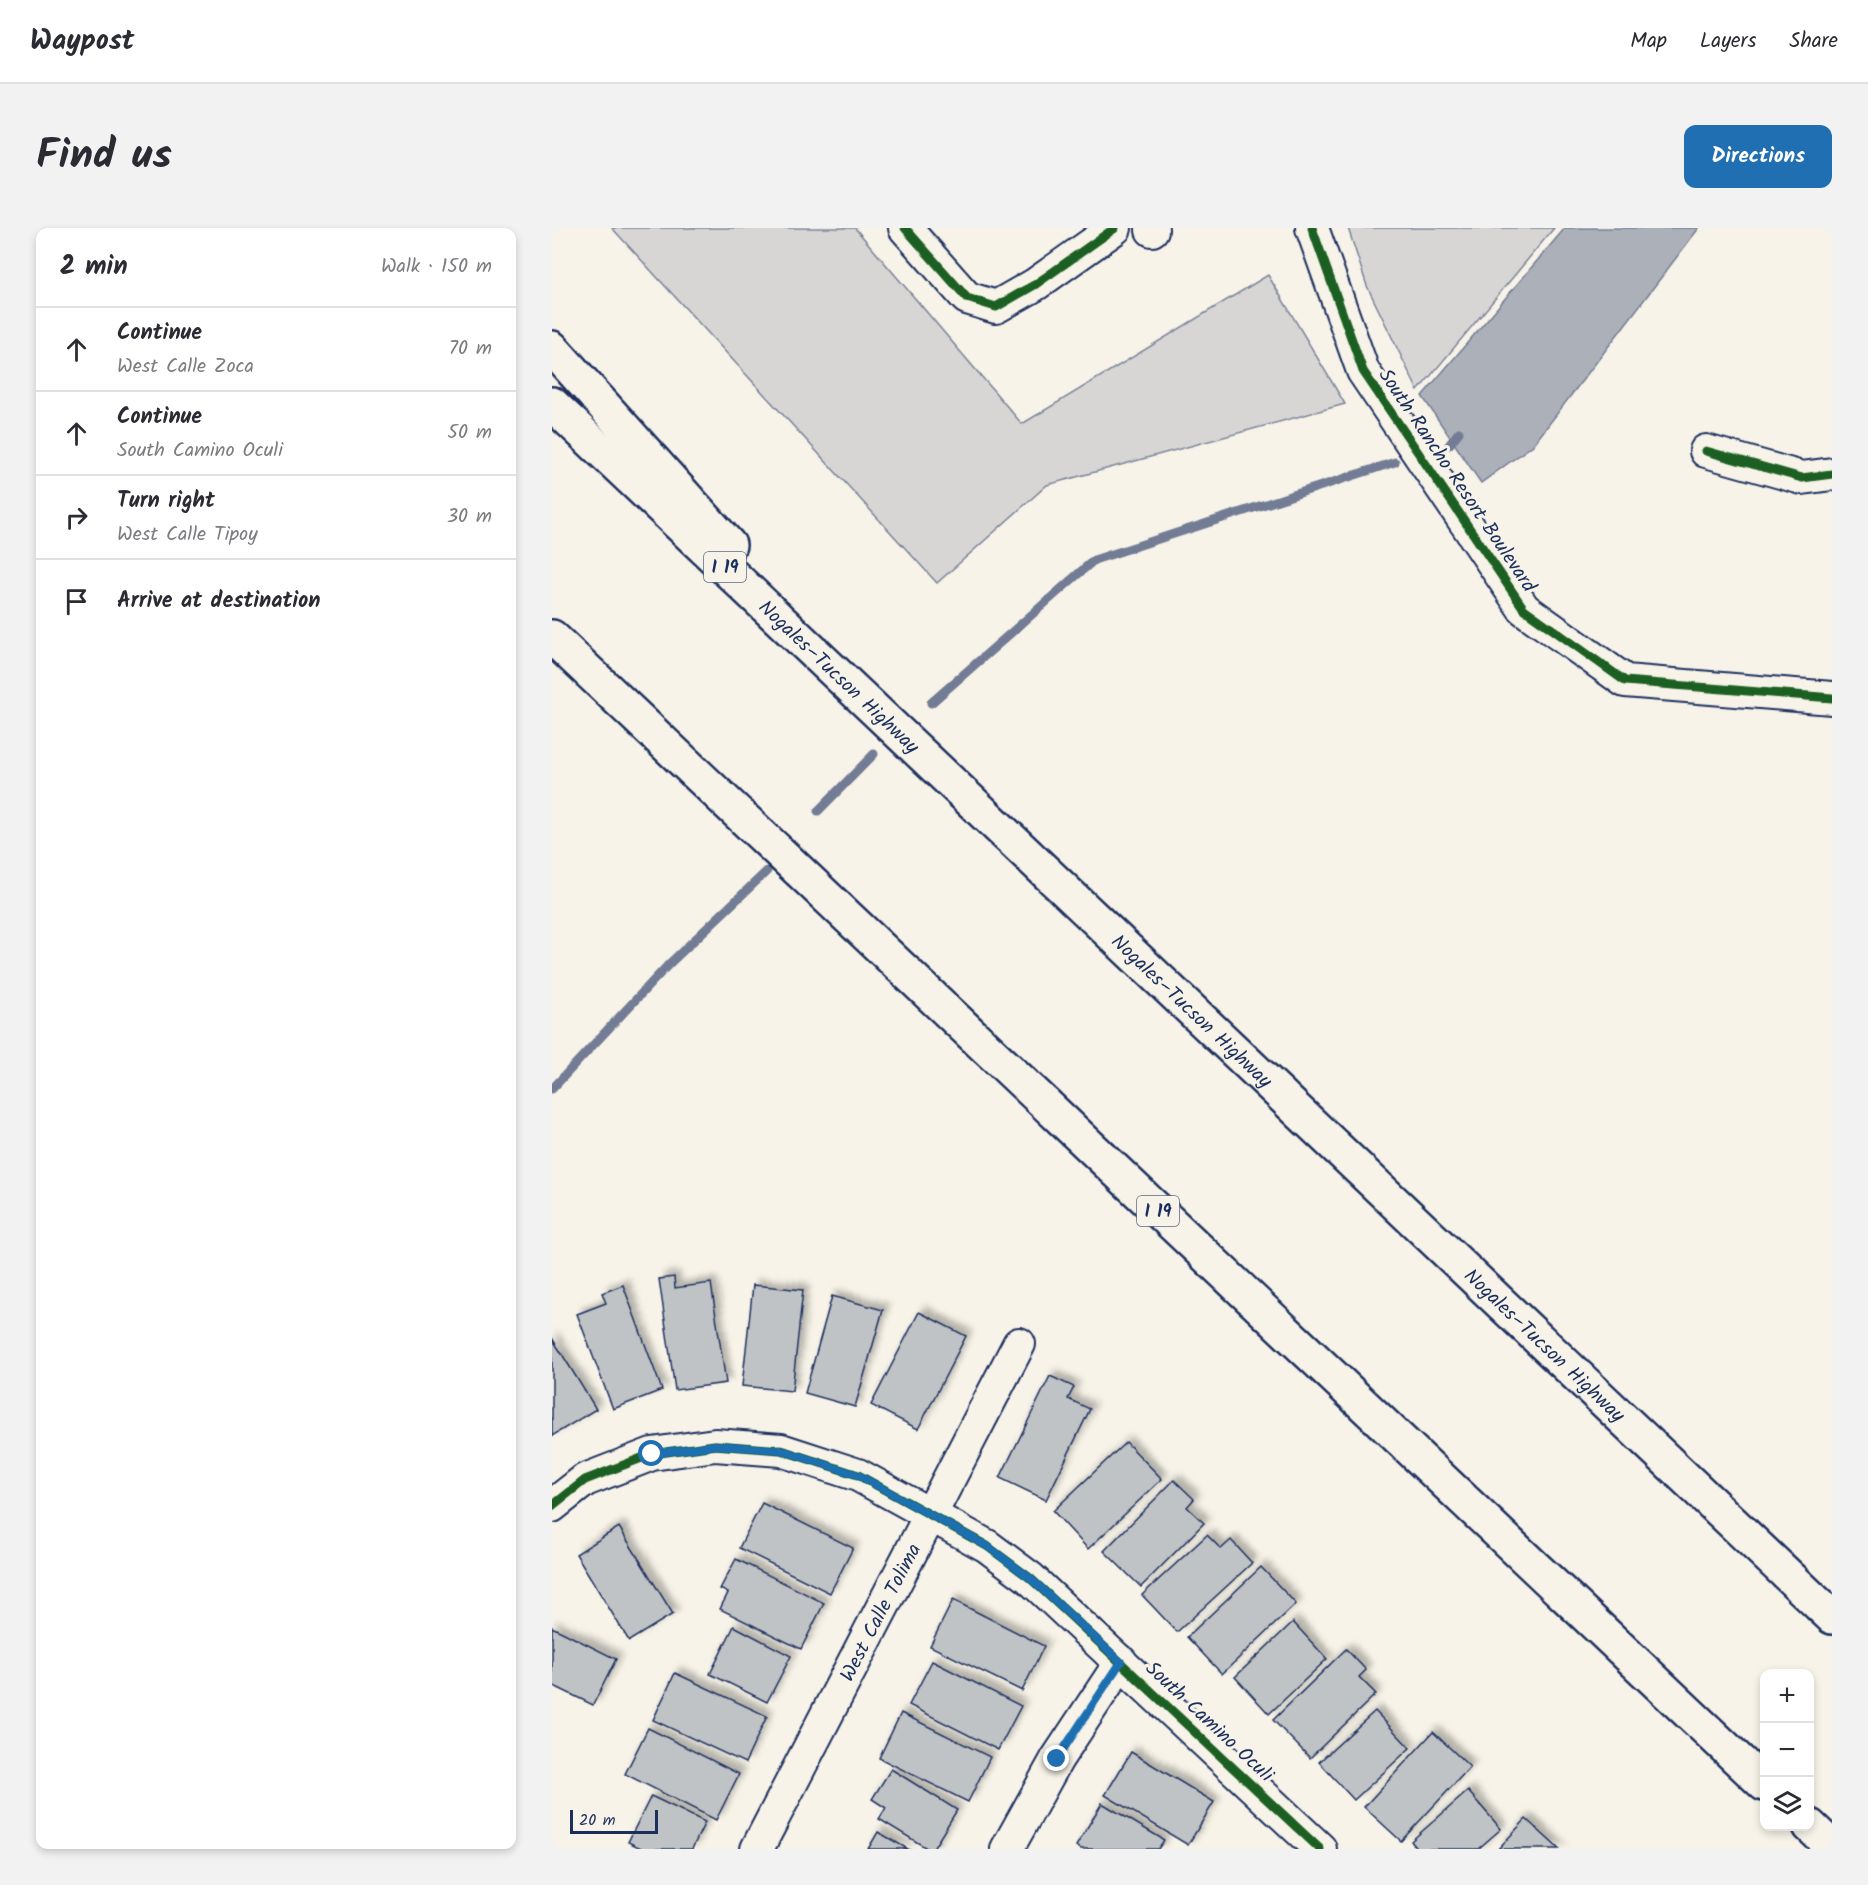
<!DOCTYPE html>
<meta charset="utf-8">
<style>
:root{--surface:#fff;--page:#f2f2f3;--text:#2b2b33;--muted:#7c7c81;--line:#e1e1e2;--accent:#1f6fb2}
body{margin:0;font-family:Kalam,sans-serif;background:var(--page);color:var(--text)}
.controls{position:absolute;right:18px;bottom:18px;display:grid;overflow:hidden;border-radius:12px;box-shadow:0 3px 9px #0003}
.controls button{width:54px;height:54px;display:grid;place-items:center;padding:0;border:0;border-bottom:2px solid var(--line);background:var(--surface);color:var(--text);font:30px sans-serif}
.scale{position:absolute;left:18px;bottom:15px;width:88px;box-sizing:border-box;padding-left:6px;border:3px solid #1b2f5e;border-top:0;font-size:16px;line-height:21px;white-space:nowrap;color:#1b2f5e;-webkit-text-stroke:4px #f7f3e8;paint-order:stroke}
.stop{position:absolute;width:18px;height:18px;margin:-14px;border:4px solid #1f6fb2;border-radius:50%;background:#fff}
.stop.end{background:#1f6fb2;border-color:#fff;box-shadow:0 2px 6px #0008}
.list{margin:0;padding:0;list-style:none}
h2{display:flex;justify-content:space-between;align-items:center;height:78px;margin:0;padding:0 24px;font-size:26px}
h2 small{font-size:20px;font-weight:400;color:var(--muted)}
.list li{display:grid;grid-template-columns:39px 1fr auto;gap:18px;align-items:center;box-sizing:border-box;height:84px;padding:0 24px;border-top:2px solid var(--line)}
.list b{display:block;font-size:22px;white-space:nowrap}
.list p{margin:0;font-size:20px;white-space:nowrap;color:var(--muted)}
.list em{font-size:20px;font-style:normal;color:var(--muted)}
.icon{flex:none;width:33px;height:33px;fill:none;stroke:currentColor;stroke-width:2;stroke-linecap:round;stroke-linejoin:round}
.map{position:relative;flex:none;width:1280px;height:1621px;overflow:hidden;border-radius:12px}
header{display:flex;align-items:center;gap:36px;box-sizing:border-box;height:84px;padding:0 30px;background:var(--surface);border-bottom:2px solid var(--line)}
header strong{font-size:28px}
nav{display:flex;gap:33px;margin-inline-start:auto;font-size:21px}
.intro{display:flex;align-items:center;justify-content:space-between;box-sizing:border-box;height:144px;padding:0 36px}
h1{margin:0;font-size:42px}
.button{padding:15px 27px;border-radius:12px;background:var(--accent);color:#fff;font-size:21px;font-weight:700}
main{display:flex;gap:36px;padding:0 36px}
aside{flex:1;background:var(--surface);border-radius:12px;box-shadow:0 3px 9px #0003}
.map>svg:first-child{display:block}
</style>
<header>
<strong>Waypost</strong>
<nav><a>Map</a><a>Layers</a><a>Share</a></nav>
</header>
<div class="intro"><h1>Find us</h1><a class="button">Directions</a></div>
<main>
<aside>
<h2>2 min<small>Walk · 150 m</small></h2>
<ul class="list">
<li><svg class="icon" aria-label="ahead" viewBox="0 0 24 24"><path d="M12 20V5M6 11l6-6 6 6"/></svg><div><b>Continue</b><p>West Calle Zoca</p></div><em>70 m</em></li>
<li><svg class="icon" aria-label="ahead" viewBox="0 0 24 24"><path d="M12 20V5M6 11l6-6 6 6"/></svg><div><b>Continue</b><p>South Camino Oculi</p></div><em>50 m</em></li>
<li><svg class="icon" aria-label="right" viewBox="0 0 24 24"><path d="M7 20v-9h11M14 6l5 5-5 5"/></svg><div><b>Turn right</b><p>West Calle Tipoy</p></div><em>30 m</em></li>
<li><svg class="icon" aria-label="arrive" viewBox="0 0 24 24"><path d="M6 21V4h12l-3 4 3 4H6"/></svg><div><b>Arrive at destination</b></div></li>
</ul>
</aside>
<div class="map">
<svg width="1280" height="1621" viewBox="0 0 1280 1621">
<defs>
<filter id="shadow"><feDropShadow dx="5.5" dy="-5.5" stdDeviation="3" flood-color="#0004"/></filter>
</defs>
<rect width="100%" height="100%" fill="#f7f3e8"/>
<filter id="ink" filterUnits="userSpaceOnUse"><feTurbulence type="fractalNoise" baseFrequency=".0167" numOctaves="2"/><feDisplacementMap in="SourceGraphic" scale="12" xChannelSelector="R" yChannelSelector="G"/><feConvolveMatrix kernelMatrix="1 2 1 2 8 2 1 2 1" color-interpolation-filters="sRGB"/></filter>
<g filter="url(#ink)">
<g fill="#d7d6d4" stroke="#798299" stroke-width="1.5">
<polygon points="60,0 303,0 470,196 716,47 793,176 495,257 385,355"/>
<polygon points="796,0 1002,0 866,163 815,58"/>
</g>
<polygon fill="#acb0b9" stroke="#727c95" stroke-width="1.5" points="1013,0 1147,0 981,217 929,255 870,168"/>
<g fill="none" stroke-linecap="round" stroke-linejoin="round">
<g stroke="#727c95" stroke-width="9">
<polyline points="897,217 907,204"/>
<polyline points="379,475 542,332 843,234"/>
<polyline points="266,583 322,526"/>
<polyline points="0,861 117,736 215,643"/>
</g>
</g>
<g fill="#c0c3c5" stroke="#1b2f5e" stroke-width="1.5" filter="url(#shadow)">
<polygon points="122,1049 123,1060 159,1055 174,1155 123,1162 107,1051"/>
<polygon points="71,1057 110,1162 61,1181 25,1086 54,1075 50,1065"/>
<polygon points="201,1057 251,1062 240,1163 190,1158"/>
<polygon points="280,1068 331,1082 303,1179 253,1165"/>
<polygon points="367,1084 414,1108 366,1201 319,1177"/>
<polygon points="0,1110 44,1181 0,1208"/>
<polygon points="498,1148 522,1159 516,1171 538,1181 494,1272 448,1250"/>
<polygon points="574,1214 610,1251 536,1321 501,1283"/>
<polygon points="622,1252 642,1271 635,1279 652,1295 589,1359 552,1323"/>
<polygon points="210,1275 301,1320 278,1365 187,1320"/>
<polygon points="67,1299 121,1386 77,1413 24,1326"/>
<polygon points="655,1307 669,1321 679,1312 700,1335 625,1404 590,1367"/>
<polygon points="184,1331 272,1375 249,1421 168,1381 176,1365 168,1361"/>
<polygon points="709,1339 744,1376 670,1446 635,1409"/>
<polygon points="401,1372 492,1418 470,1463 378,1418"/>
<polygon points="741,1394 775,1431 717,1486 683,1449"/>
<polygon points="182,1398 239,1428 215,1474 158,1446"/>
<polygon points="0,1399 64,1431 41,1477 0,1457"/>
<polygon points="794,1421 814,1442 807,1449 824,1466 758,1530 721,1492"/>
<polygon points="380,1433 469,1478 446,1522 357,1477"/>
<polygon points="123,1445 215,1488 193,1535 101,1492"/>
<polygon points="823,1483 858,1520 802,1572 767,1534"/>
<polygon points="349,1485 438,1529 416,1574 327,1530"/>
<polygon points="96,1500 187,1546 164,1592 73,1546"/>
<polygon points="881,1504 918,1539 849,1613 812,1579"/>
<polygon points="579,1524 662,1574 636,1617 553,1567"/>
<polygon points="339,1541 405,1582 381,1621 376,1621 327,1591 334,1580 320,1571"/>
<polygon points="916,1563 949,1601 926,1621 865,1621 859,1613"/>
<polygon points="99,1568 153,1594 140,1621 91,1621 76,1614"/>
<polygon points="550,1575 612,1612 606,1621 529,1621 524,1618"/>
<polygon points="974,1591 1007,1621 946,1621"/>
<polygon points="326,1604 356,1621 316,1621"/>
</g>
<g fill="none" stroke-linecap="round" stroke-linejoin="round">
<g stroke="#1b2f5e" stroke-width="36">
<g id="minor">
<polyline points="353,0 415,70 444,79 484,56 563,0"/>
<polyline points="600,0 600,2"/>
<polyline points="760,0 811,143 972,381 1073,453 1280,470"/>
<polyline points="1154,223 1250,250 1280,246"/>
<polyline points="0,1278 33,1252 100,1226 163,1217 229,1222 306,1247 435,1318 478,1350 768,1621"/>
<path id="s1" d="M205,1621L467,1116"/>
<polyline points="455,1621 505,1531 569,1434"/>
</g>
</g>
<g stroke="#1b2f5e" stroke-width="38">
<g id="motorway">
<polyline points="0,120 177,317"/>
<path id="s2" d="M0,176L1280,1389"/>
<polyline points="0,409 1212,1556"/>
<polyline points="1258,1598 1280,1619"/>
</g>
</g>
<use href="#minor" stroke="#f7f3e8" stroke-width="32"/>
<use href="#motorway" stroke="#f7f3e8" stroke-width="33"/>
<g stroke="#f7f3e8" stroke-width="13">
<g id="cycleway">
<polyline points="353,0 415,70 444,79 484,56 563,0"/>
<polyline points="760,0 811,143 972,381 1073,453 1280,470"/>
<polyline points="1154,223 1250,250 1280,246"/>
<polyline points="0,1278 33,1252 100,1226 163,1217 229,1222 306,1247 435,1318 478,1350 768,1621"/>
</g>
</g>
<use href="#cycleway" stroke="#1b5e20" stroke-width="9"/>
</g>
</g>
<g fill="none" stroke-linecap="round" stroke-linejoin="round" filter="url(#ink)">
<polyline stroke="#1f6fb2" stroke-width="8" points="100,1226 163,1217 229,1222 306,1247 435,1318 478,1350 569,1434 505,1531"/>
</g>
<g text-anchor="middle" stroke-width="6" stroke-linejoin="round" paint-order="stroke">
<g fill="#f7f3e8" stroke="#5d6a87" stroke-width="1.5">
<rect x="152" y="324" width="42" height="30" rx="4.5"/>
<rect x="585" y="968" width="42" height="30" rx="4.5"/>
</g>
<g font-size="18" font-weight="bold" fill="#1b2f5e">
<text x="173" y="345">I 19</text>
<text x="606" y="989">I 19</text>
</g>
<g font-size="20" fill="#1b2f5e" stroke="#f7f3e8">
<text transform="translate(906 252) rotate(56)" y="7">South Rancho Resort Boulevard</text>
<text dy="7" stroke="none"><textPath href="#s2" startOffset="396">Nogales–Tucson Highway</textPath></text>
<text dy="7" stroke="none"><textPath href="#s2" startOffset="882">Nogales–Tucson Highway</textPath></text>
<text dy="7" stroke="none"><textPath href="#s2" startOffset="1368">Nogales–Tucson Highway</textPath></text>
<text dy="7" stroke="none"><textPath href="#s1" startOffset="267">West Calle Tolima</textPath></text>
<text transform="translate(658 1493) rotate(43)" y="7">South Camino Oculi</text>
</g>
</g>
</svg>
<div class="controls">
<button>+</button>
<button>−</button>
<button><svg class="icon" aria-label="layers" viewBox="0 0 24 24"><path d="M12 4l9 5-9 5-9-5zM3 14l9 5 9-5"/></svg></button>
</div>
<div class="scale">20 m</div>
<div class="stop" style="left:100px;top:1226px"></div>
<div class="stop end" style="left:505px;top:1531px"></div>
</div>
</main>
